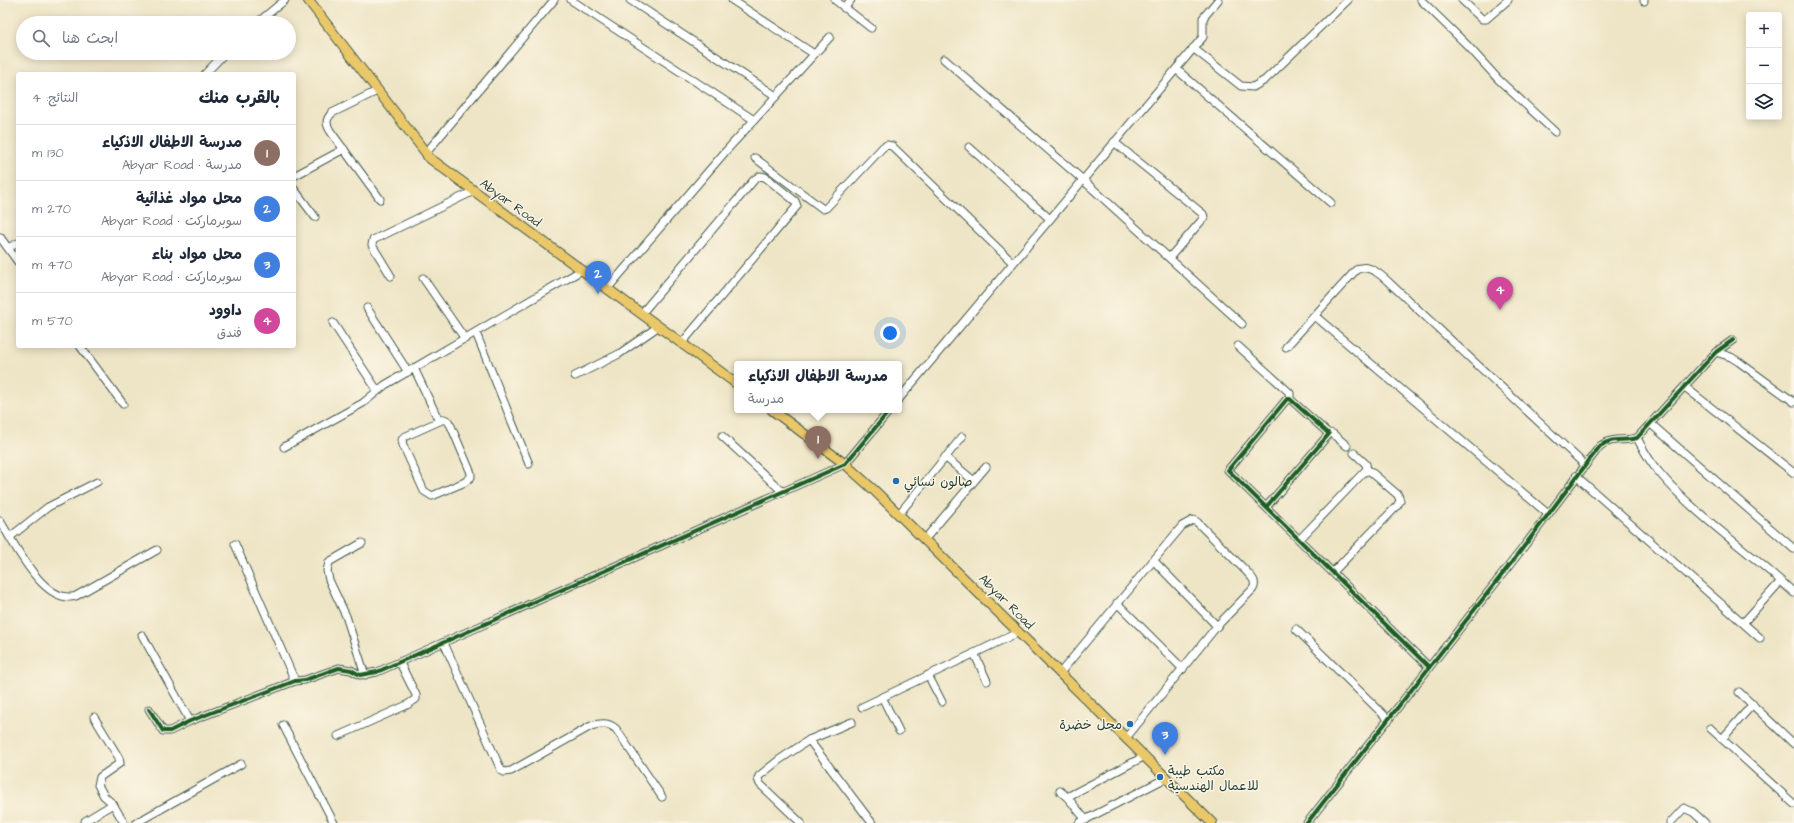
<!DOCTYPE html>
<html lang="ar">
<meta charset="utf-8">
<style>
:root{--surface:#fff;--page:#f2f2f3;--text:#1f2937;--muted:#747a83;--line:#e0e1e3;--accent:#0f766e}
body{margin:0;font-family:"Architects Daughter","Playpen Sans Arabic",sans-serif;background:var(--page);color:var(--text);direction:rtl}
.controls{position:absolute;right:12px;top:12px;display:grid;overflow:hidden;border-radius:4px;box-shadow:0 2px 10px #0003}
.controls button{width:36px;height:36px;display:grid;place-items:center;padding:0;border:0;border-bottom:1px solid var(--line);background:var(--surface);color:var(--text);font:20px sans-serif}
.you{position:absolute;left:890px;top:333px;width:14px;height:14px;margin:-10px;border:3px solid #fff;border-radius:50%;background:#1a73e8;box-shadow:0 0 0 6px #1a73e833}
.badge{display:grid;place-items:center;width:26px;height:26px;border-radius:50%;background:var(--accent);color:#fff;font-size:13px;font-weight:700}
.pin{position:absolute;translate:-50% -33px;filter:drop-shadow(0 1px 2px #0008)}
.pin::after{content:'';position:absolute;top:21px;width:14px;height:12px;background:inherit;clip-path:polygon(0 0,100% 0,50% 100%)}
.popup{position:absolute;left:734px;top:361px;width:168px;height:52px;box-sizing:border-box;display:grid;place-content:center;border-radius:4px;background:var(--surface);filter:drop-shadow(0 1px 3px #0005);font-size:13px;white-space:nowrap;color:var(--muted)}
.popup b{font-size:15px;color:var(--text)}
.popup::after{content:'';position:absolute;left:50%;top:100%;margin-left:-8px;border:8px solid transparent;border-top-color:var(--surface)}
.list{margin:0;padding:0;list-style:none}
h2{display:flex;justify-content:space-between;align-items:center;height:52px;margin:0;padding:0 16px;font-size:17px}
h2 small{font-size:13px;font-weight:400;color:var(--muted)}
.list li{display:grid;grid-template-columns:26px 1fr auto;gap:12px;align-items:center;box-sizing:border-box;height:56px;padding:0 16px;border-top:1px solid var(--line)}
.list b{display:block;font-size:15px;white-space:nowrap}
.list p{margin:0;font-size:13px;white-space:nowrap;color:var(--muted)}
.list em{font-size:13px;font-style:normal;color:var(--muted)}
.icon{flex:none;width:22px;height:22px;fill:none;stroke:currentColor;stroke-width:2;stroke-linecap:round;stroke-linejoin:round}
.map{position:relative;flex:none;width:1794px;height:823px;overflow:hidden;direction:ltr}
.search{position:absolute;background:var(--surface);box-shadow:0 2px 10px #0003;left:16px;top:16px;width:280px;height:44px;display:flex;align-items:center;gap:10px;box-sizing:border-box;padding:0 14px;border-radius:22px;color:var(--muted);font-size:15px}
.panel{position:absolute;background:var(--surface);box-shadow:0 2px 10px #0003;left:16px;top:72px;width:280px;height:276px;border-radius:4px;direction:rtl}
.map>svg:first-child{display:block}
</style>
<div class="map">
<svg width="1794" height="823" viewBox="0 0 1794 823">
<rect width="100%" height="100%" fill="#fcf5e5"/>
<filter id="ink" filterUnits="userSpaceOnUse"><feTurbulence type="fractalNoise" baseFrequency=".025" numOctaves="2"/><feDisplacementMap in="SourceGraphic" scale="8" xChannelSelector="R" yChannelSelector="G"/><feConvolveMatrix kernelMatrix="1 2 1 2 8 2 1 2 1" color-interpolation-filters="sRGB"/></filter>
<filter id="wash" filterUnits="userSpaceOnUse"><feTurbulence type="fractalNoise" baseFrequency=".012" numOctaves="4" result="noise"/><feDisplacementMap in="SourceGraphic" scale="16" xChannelSelector="R" yChannelSelector="G"/><feGaussianBlur stdDeviation="0.9" result="paint"/><feColorMatrix in="noise" values="0 0 0 0 0 0 0 0 0 0 0 0 0 0 0 0 0 1.4 0 .05"/><feComposite in="paint" operator="in"/></filter>
<g filter="url(#wash)">
<rect width="100%" height="100%" fill="#eee5c6"/>
</g>
<g filter="url(#ink)">
<g fill="none" stroke-linecap="round" stroke-linejoin="round">
<g stroke="#3e564a" stroke-width="9">
<g id="minor">
<polyline points="571,0 754,120"/>
<polyline points="630,0 776,96"/>
<polyline points="732,0 814,54"/>
<polyline points="835,0 871,28"/>
<polyline points="1421,0 1468,46 1499,80 1555,132"/>
<polyline points="1462,0 1482,19 1486,19 1508,0"/>
<polyline points="1644,0 1644,1"/>
<polyline points="844,8 851,0"/>
<polyline points="257,23 285,0"/>
<polyline points="1193,48 1241,86 1253,87 1265,80 1348,0"/>
<polyline points="944,59 1083,180 1242,324"/>
<polyline points="1176,69 1331,203"/>
<polyline points="205,74 225,53"/>
<path d="M377,91L332,113C325,120 326,124 331,132L380,199"/>
<polyline points="1114,142 1203,214 1204,217 1202,220 1170,257"/>
<polyline points="969,147 1050,219"/>
<polyline points="426,153 554,0"/>
<polyline points="755,158 823,209 826,208 883,147 887,145 892,146 1013,263"/>
<polyline points="294,176 344,149"/>
<polyline points="294,189 315,217"/>
<polyline points="0,237 18,262"/>
<polyline points="8,248 18,243"/>
<polyline points="391,276 372,245 373,240 474,191"/>
<polyline points="423,278 465,339"/>
<polyline points="608,288 725,152 830,37"/>
<polyline points="367,308 408,372"/>
<polyline points="642,313 754,180 760,176 765,177 795,201 797,206 682,343"/>
<polyline points="1315,316 1548,514"/>
<polyline points="333,323 377,390"/>
<polyline points="476,333 529,464"/>
<polyline points="80,346 123,404"/>
<polyline points="1238,346 1290,393 1290,399"/>
<path d="M1286,347L1356,270C1370,261 1386,280 1396,289L1585,465"/>
<polyline points="1716,352 1731,357 1739,362 1794,402"/>
<polyline points="414,368 439,421"/>
<polyline points="575,376 619,354 659,326"/>
<polyline points="1685,387 1794,473"/>
<polyline points="899,399 1203,37 1203,18 1218,0"/>
<polygon points="444,419 448,421 451,426 471,473 471,477 465,482 432,496 424,491 403,445 402,440 404,437"/>
<polyline points="1651,424 1794,549"/>
<polyline points="1329,433 1333,434 1347,446"/>
<polyline points="722,436 783,492"/>
<path d="M1637,438C1643,449 1649,461 1658,471C1695,516 1751,552 1794,593"/>
<polyline points="284,447 363,403 385,385 582,270"/>
<polyline points="1354,453 1366,464 1367,471"/>
<polyline points="945,457 974,481"/>
<polyline points="1576,476 1760,638"/>
<polyline points="1267,506 1329,434 1290,399 1287,399 1228,470 1429,667"/>
<polyline points="899,514 962,437"/>
<path d="M0,521C14,543 44,606 76,596L157,550"/>
<polyline points="10,537 48,507 97,482"/>
<polyline points="925,539 986,467"/>
<polyline points="1300,539 1365,471 1370,471 1398,495 1400,501 1397,506 1333,572"/>
<polyline points="362,543 329,562 327,571 329,580 346,616 365,675"/>
<polyline points="235,544 295,681"/>
<polyline points="1153,560 1217,626"/>
<polyline points="1117,603 1183,669"/>
<polyline points="1744,622 1781,581"/>
<polyline points="1296,629 1389,720"/>
<polyline points="142,635 190,721"/>
<path d="M444,643L501,770L504,772L511,771L591,726C601,723 608,722 616,729L662,797"/>
<polyline points="974,653 987,681"/>
<path d="M1060,673L1182,526L1193,520L1197,522L1246,571C1252,578 1257,581 1253,589L1217,626L1126,738"/>
<polyline points="928,675 942,702"/>
<polyline points="1739,692 1794,744"/>
<polyline points="882,697 899,731"/>
<polyline points="862,707 1019,632"/>
<polyline points="149,709 163,731 170,731 190,721 295,681 305,680 339,668 351,670 360,675 377,672 845,464 890,410"/>
<polyline points="94,717 119,758 120,763 100,777 98,785 104,796 113,804 124,823"/>
<polyline points="283,725 334,823"/>
<polyline points="1710,728 1794,804"/>
<polyline points="338,736 407,705 416,699 416,695 400,663"/>
<polyline points="1722,739 1753,704"/>
<polyline points="809,740 872,823"/>
<polyline points="1060,791 1067,797 1086,820"/>
<polyline points="1067,797 1145,756"/>
<polyline points="85,823 85,821 113,804"/>
<polyline points="136,823 241,764"/>
<polyline points="801,823 760,784 758,779 759,776 779,760 809,740 852,722"/>
<polyline points="1079,823 1166,778"/>
<path d="M1307,823L1519,553L1600,446C1615,436 1622,442 1637,438L1716,352L1733,340"/>
<polyline points="1670,823 1684,808 1693,812 1705,823"/>
</g>
</g>
<g stroke="#3e564a" stroke-width="11">
<g id="major">
<polyline points="308,0 426,153 428,157 737,384"/>
<polyline points="772,410 845,464 875,491 1212,823"/>
</g>
</g>
<use href="#minor" stroke="#fff" stroke-width="7"/>
<use href="#major" stroke="#eac769" stroke-width="9"/>
<g stroke="#fcf5e5" stroke-width="6">
<g id="cycleway">
<polyline points="1267,506 1329,434 1290,399 1287,399 1228,470 1429,667"/>
<polyline points="149,709 163,731 170,731 190,721 295,681 305,680 339,668 351,670 360,675 377,672 845,464 890,410"/>
<path d="M1307,823L1519,553L1600,446C1615,436 1622,442 1637,438L1716,352L1733,340"/>
</g>
</g>
<use href="#cycleway" stroke="#1b5e20" stroke-width="4"/>
</g>
</g>
<g fill="#1f6fb2" stroke="#fcf5e5" stroke-width="1.5">
<circle cx="896" cy="481" r="4"/>
<circle cx="1130" cy="724" r="4"/>
<circle cx="1160" cy="777" r="4"/>
</g>
<g text-anchor="middle" stroke-width="3" stroke-linejoin="round" paint-order="stroke">
<g font-size="13" fill="#1f3d34" stroke="#fcf5e5">
<text transform="translate(511 202) rotate(36)" y="5">Abyar Road</text>
<text transform="translate(1007 601) rotate(45)" y="5">Abyar Road</text>
</g>
<g font-size="13" fill="#1f3d34" stroke="#fcf5e5" text-anchor="start">
<text x="904" y="486">صالون نسائي</text>
<text x="1122" y="729" text-anchor="end">محل خضرة</text>
<text x="1168" y="775">مكتب طيبة<tspan x="1168" dy="15">للاعمال الهندسية</tspan></text>
</g>
</g>
</svg>
<div class="controls">
<button>+</button>
<button>−</button>
<button><svg class="icon" aria-label="layers" viewBox="0 0 24 24"><path d="M12 4l9 5-9 5-9-5zM3 14l9 5 9-5"/></svg></button>
</div>
<div class="you"></div>
<div class="pin badge" style="left:818px;top:459px;background:#8d6e63">1</div>
<div class="popup"><b>مدرسة الاطفال الاذكياء</b>مدرسة</div>
<div class="pin badge" style="left:598px;top:294px;background:#3f7fe0">2</div>
<div class="pin badge" style="left:1165px;top:755px;background:#3f7fe0">3</div>
<div class="pin badge" style="left:1500px;top:310px;background:#d1479c">4</div>
<div class="search"><svg class="icon" aria-label="search" viewBox="0 0 24 24"><circle cx="10" cy="10" r="6"/><path d="M15 15l6 6"/></svg>ابحث هنا</div>
<section class="panel">
<h2>بالقرب منك<small>النتائج: 4</small></h2>
<ul class="list">
<li><span class="badge" style="background:#8d6e63">1</span><div><b>مدرسة الاطفال الاذكياء</b><p>مدرسة · Abyar Road</p></div><em>130 m</em></li>
<li><span class="badge" style="background:#3f7fe0">2</span><div><b>محل مواد غذائية</b><p>سوبرماركت · Abyar Road</p></div><em>270 m</em></li>
<li><span class="badge" style="background:#3f7fe0">3</span><div><b>محل مواد بناء</b><p>سوبرماركت · Abyar Road</p></div><em>470 m</em></li>
<li><span class="badge" style="background:#d1479c">4</span><div><b>داوود</b><p>فندق</p></div><em>570 m</em></li>
</ul>
</section>
</div>
